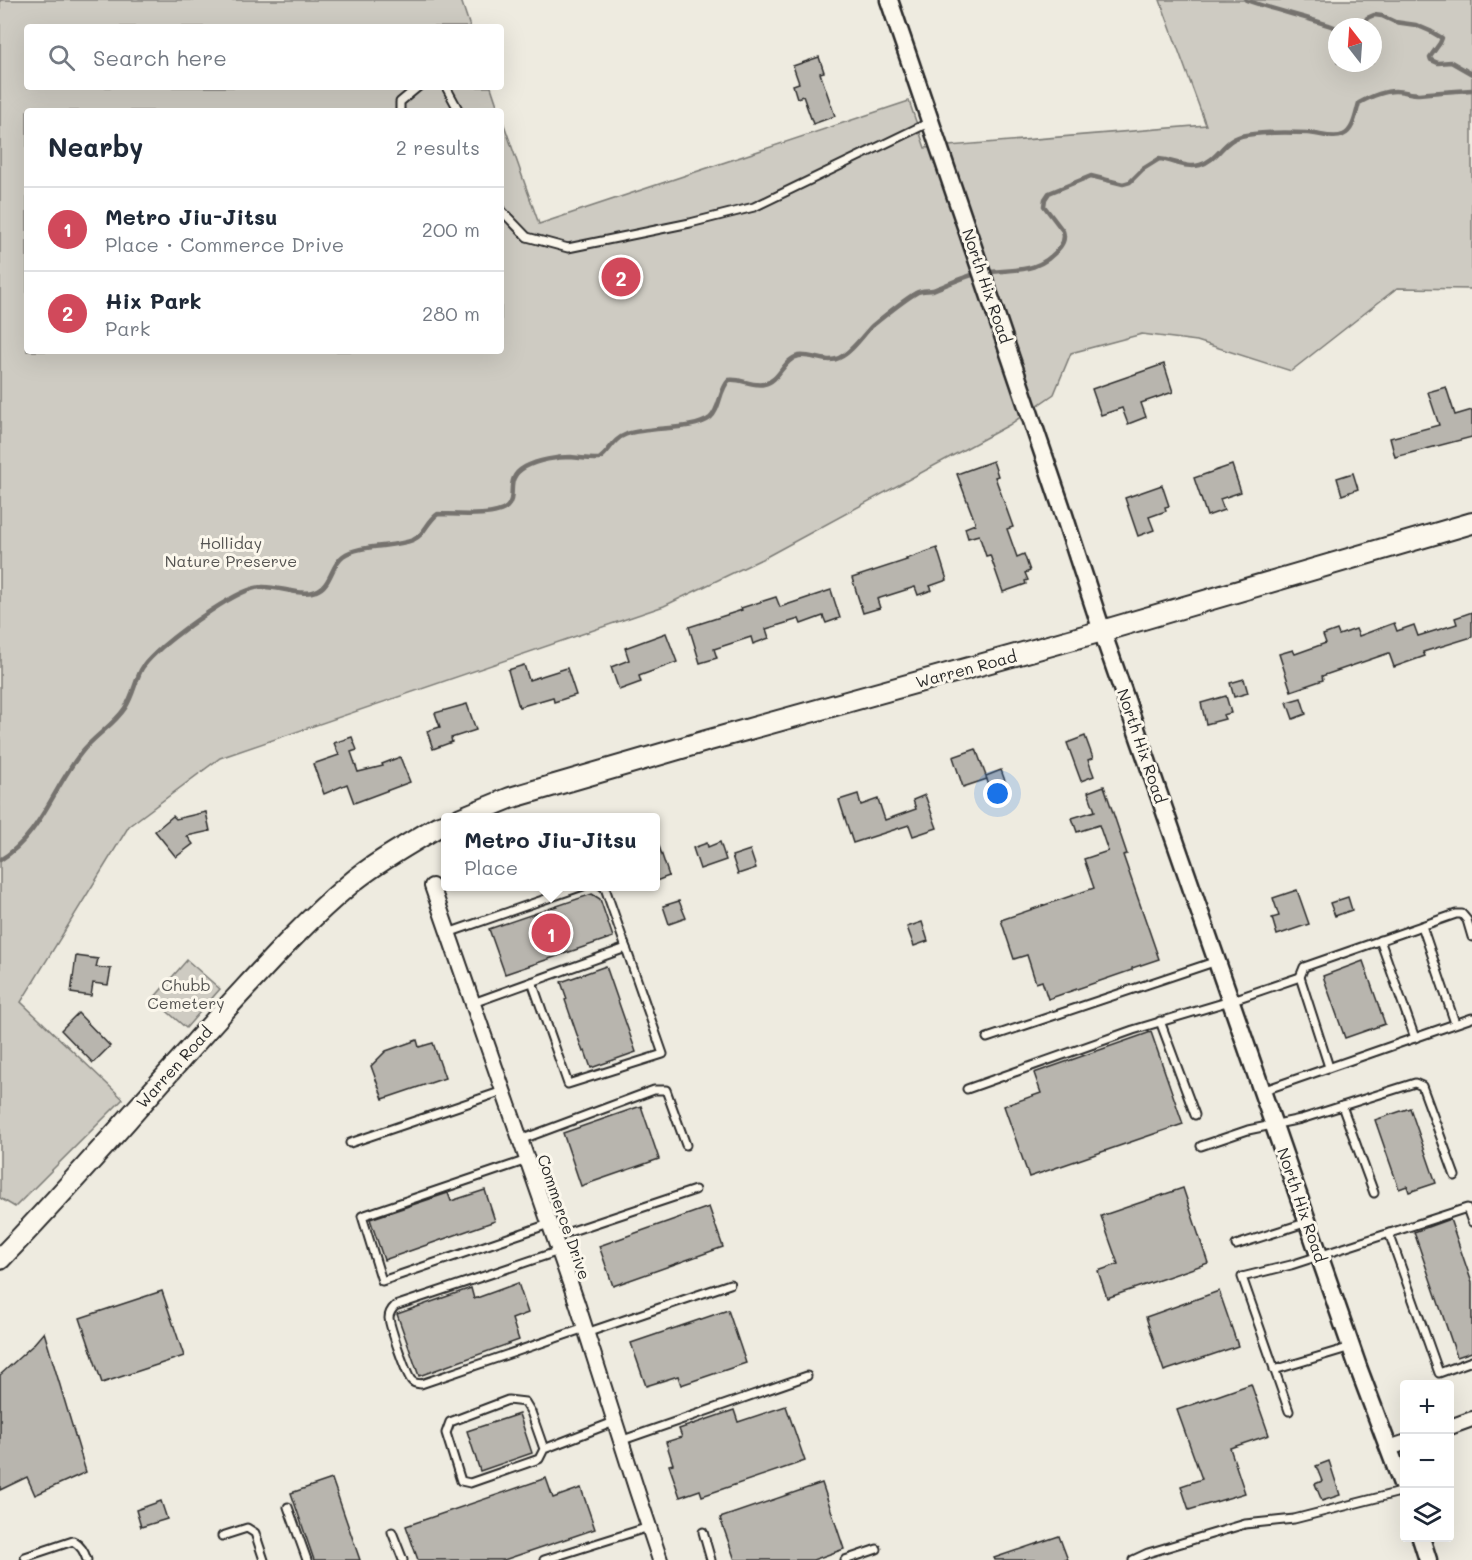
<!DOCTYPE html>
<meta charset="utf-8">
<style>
:root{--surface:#fff;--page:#f2f2f3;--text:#1f2937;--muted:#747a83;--line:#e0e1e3;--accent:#d1495b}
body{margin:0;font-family:Mali,sans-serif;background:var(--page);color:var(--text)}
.controls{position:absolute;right:18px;bottom:18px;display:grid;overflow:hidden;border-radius:6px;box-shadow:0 6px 24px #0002}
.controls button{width:54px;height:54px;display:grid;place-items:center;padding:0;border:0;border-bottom:2px solid var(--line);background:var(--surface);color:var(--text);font:30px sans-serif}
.compass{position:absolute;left:1328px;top:18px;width:54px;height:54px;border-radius:50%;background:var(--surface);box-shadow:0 6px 24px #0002;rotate:343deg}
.you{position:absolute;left:998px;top:794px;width:21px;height:21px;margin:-15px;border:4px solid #fff;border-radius:50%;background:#1a73e8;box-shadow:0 0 0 9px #1a73e833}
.badge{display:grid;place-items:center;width:39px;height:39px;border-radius:50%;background:var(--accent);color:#fff;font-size:20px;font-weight:700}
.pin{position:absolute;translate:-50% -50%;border:3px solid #fff;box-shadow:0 2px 6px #0006}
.popup{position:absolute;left:441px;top:813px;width:219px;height:78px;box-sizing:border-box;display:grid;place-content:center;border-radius:6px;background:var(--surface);filter:drop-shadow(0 2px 4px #0005);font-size:20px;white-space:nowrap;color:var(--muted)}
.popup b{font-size:22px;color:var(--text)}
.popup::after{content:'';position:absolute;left:50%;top:100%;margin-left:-12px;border:12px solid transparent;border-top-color:var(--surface)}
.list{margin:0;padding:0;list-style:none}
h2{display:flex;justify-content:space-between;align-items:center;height:78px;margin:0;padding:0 24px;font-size:26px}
h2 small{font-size:20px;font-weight:400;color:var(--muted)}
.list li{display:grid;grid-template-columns:39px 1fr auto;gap:18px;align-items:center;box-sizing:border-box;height:84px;padding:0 24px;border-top:2px solid var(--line)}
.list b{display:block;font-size:22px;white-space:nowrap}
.list p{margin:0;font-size:20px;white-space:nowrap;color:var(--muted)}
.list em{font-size:20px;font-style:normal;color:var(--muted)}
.icon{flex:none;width:33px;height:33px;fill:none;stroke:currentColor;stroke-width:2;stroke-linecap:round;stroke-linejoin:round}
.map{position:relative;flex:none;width:1472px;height:1560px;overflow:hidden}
.search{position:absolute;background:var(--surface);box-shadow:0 6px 24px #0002;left:24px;top:24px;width:480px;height:66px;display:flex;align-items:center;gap:15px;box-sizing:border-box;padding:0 21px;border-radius:6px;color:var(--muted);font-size:22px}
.panel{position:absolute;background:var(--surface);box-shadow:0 6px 24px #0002;left:24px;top:108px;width:480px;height:246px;border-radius:6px}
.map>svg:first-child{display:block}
</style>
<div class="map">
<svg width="1472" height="1560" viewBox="0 0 1472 1560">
<rect width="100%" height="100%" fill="#eeebe0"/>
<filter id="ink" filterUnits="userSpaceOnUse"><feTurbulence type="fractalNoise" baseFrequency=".0167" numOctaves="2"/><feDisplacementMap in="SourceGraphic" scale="12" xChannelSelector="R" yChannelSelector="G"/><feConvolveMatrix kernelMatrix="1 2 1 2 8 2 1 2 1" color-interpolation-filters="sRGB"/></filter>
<g filter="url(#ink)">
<g fill="#cecbc2" stroke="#7c7b76" stroke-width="1.5" fill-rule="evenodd">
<path d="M0,0H461L470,27H27V87H491L499,111H27V351H501V116L539,224L909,101L925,148L1206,125L1160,0H1472V289L1397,288L1291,371L1197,341L1142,334L1071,353L1054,394L1009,425L766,557L664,606L220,758L129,826L21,1002L123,1099L15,1207L0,1198ZM1337,27H1373V63H1337Z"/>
<polygon points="187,960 220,989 186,1028 153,999"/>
</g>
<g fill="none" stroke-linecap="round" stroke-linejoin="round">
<g stroke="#74726e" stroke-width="4.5">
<path d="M1246,0C1276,11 1307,17 1337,28"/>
<polyline points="1363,27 1367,18 1374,15 1382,16 1395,22 1416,25 1430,31 1442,38 1440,43 1430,57 1431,60 1438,63 1451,62 1472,74"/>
<path d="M0,860C40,836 53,788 81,753C94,736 114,725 125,708C133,696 135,682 141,670C146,661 155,654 162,647C181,631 239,587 262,587C278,586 302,597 316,591C331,586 331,565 343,556C360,544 393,548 413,540C425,535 427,521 438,514C453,514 496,518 507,507C518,496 503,479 525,467C538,460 557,457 571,457C581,458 589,459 599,459C611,451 611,440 627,434C650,426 693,431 710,418C720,410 719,390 729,380C741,378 752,387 764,384C780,381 783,359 799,356C811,354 827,364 839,358C852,352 862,336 872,326C883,317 904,300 916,293C921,290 928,291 933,290C946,285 959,279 972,275C1004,266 1036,279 1060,247C1064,242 1065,237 1063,231L1044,206L1045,199L1049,193L1091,176L1123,184L1130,182L1143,169L1159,159C1173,160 1186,169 1200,165C1219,160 1223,138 1246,135C1266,132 1287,132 1307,133C1318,133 1333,140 1343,135C1354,131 1356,112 1359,103C1370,97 1382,91 1395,91C1403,91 1411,94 1419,94C1437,92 1454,91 1472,90"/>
</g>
</g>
<g fill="#b8b5ae" stroke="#2b2b2b" stroke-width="1.5">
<polygon points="819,57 824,72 820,73 835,116 813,124 803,96 797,98 793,85 799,83 793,66"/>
<polygon points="1164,364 1173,392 1141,403 1146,417 1128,424 1122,408 1101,415 1092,389"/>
<polygon points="1446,387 1455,415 1472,410 1472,437 1395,457 1390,438 1439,425 1428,392"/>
<polygon points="993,461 998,476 995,477 1013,527 1007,529 1017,557 1024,554 1030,571 1025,573 1028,580 1025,581 1026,584 1003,592 990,555 986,556 979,535 968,538 965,528 975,524 975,522 957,474"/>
<polygon points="1232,465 1241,492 1220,499 1224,510 1207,516 1194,478"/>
<polygon points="1353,473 1358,489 1342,495 1337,478"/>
<polygon points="1162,485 1169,506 1165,507 1166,511 1149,517 1154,530 1138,536 1125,498"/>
<polygon points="937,548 947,580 930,586 932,590 918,595 915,587 877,599 880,608 863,613 852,578 907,560 906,559"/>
<polygon points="831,590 840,618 826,623 823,616 801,624 799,619 766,629 769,638 753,644 751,637 714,649 717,658 700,663 689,627 742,610 741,608 776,597 780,607"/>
<polygon points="1472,612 1472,637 1423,652 1425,656 1394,667 1389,653 1322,676 1323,680 1291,691 1279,654 1293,650 1295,654 1326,643 1323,635 1337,630 1339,635 1356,629 1359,636 1394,623 1397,631 1414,625 1418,636 1457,624 1455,618"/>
<polygon points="666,633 677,662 639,676 641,682 619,690 611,667 629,660 625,648"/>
<polygon points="524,665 529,680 567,668 576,695 554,702 553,697 519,707 508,670"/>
<polygon points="1244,679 1248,693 1234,697 1230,683"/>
<polygon points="1226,696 1231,713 1223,715 1225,719 1206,724 1201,703"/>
<polygon points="1301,698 1306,714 1293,719 1287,702"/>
<polygon points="467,704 476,730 451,738 452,742 433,749 427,731 440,727 435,713"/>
<polygon points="1085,736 1093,758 1088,760 1094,776 1081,781 1067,743"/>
<polygon points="352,737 357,750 351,752 358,772 383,766 382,764 400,757 410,782 354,803 347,784 324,794 313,764 339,755 334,743"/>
<polygon points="976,749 986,776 1001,770 1008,789 992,794 986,777 987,779 963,787 953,757"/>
<polygon points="1104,786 1127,854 1123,855 1159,959 1132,968 1132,970 1048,999 1042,981 1036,983 1027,955 1014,959 1001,920 1094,888 1084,859 1108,851 1099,825 1077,832 1072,818 1095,811 1088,792"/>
<polygon points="858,794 861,805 878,799 885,820 916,809 913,800 925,795 937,828 913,836 909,825 853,843 839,800"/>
<polygon points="206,812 210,831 187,836 193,844 176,857 155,831 173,816 176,819"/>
<polygon points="720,842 726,860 700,869 693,848 707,843 708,847"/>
<polygon points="656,843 658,843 669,876 656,881"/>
<polygon points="750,850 756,868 738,874 732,856"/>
<polygon points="1297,890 1309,924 1277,935 1272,918 1279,916 1273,898"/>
<polygon points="592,894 600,899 613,937 505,974 489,929"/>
<polygon points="1348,897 1352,910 1335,916 1330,903"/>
<polygon points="679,901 686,918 669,924 663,906"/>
<polygon points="922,922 928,941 914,946 907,927"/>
<polygon points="76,956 98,959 96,967 111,969 108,985 93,983 91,996 71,993"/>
<polygon points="1363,961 1385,1024 1345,1038 1323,976"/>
<polygon points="606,966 636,1052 591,1068 585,1051 583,1052 565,1000 567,999 561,982"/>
<polygon points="78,1013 110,1046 93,1063 61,1030"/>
<polygon points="1151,1032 1183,1124 1029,1177 1004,1106 1041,1093 1034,1073"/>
<polygon points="417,1040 419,1047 433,1043 445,1078 383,1099 371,1066 386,1051"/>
<polygon points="641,1106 659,1159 581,1186 563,1133"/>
<polygon points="1410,1108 1436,1183 1409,1192 1407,1186 1399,1189 1375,1120"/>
<polygon points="1183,1188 1208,1263 1107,1298 1098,1271 1118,1264 1101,1216"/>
<polygon points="485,1190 495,1221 384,1260 370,1219 448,1193 451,1201"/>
<polygon points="709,1207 723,1247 613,1286 599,1246"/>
<polygon points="1450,1219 1472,1283 1472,1352 1457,1357 1414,1232"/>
<polygon points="518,1283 528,1313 512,1319 519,1340 419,1376 397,1314 471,1288 474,1299"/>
<polygon points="162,1291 184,1356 102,1383 80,1318"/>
<polygon points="1219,1291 1238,1346 1164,1371 1146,1317"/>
<polygon points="728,1310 746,1363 681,1385 678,1376 646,1386 631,1343"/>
<polygon points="44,1332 86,1472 35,1495 27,1477 0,1490 0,1375 32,1346"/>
<polygon points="1251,1384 1269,1435 1230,1448 1245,1493 1189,1510 1181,1486 1202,1479 1177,1410"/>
<polygon points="786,1406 805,1461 702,1496 700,1490 680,1497 669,1465 673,1464 666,1442 682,1437 679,1429 734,1410 738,1422"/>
<polygon points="519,1414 532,1453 480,1471 467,1431"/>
<polygon points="1329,1461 1340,1495 1322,1501 1315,1484 1322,1481 1316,1466"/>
<polygon points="546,1478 553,1498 581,1488 595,1529 504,1560 418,1560 406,1526"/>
<polygon points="332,1479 360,1560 314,1560 291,1493"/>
<polygon points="822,1483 844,1549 813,1560 735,1560 720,1518"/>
<polygon points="161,1501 167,1519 141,1527 136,1510"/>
<polygon points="1059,1536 1068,1560 995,1560 994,1558"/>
</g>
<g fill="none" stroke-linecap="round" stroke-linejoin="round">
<g stroke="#2b2b2b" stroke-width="11">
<g id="service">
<polyline points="446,87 459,111"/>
<polyline points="400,111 400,102 418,87"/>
<polyline points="501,210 527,237 568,248 690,223 754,207 930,122"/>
<polyline points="1422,926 1455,1023"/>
<polyline points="448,933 583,886"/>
<polyline points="1380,940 1415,1038"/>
<polyline points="532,982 568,1084 663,1054 605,888 602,886"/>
<polyline points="473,1003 626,948"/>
<polyline points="1160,1021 1195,1115"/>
<polyline points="987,1038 1217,961"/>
<polyline points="1329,1067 1300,977 1304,967 1456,914 1462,914 1467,920 1472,937"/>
<polyline points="967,1089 1133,1030 1230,1001 1300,977"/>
<polyline points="1262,1091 1472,1018"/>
<polyline points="1342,1106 1374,1193"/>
<polyline points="520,1140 654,1090 666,1090 686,1145"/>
<polyline points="350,1143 503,1091"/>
<polyline points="1201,1146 1248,1130 1301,1119 1415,1083 1422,1086 1455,1176"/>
<polyline points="527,1160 362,1216 382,1281 549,1224"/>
<polyline points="1389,1233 1439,1373 1472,1361"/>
<polyline points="554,1237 695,1190"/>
<polyline points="1236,1245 1308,1222"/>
<path d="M559,1251L395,1306C391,1310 389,1313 389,1318C390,1327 407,1377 412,1381C415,1384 417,1383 421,1384L585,1328"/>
<polyline points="586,1333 730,1284"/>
<polyline points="1274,1370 1351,1347"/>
<polyline points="1289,1411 1242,1277 1291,1265 1467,1208 1472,1222"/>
<polyline points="620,1441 807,1376"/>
<polyline points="544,1449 531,1412 525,1402 508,1400 450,1422 446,1433 461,1481 470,1483 539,1459 544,1449 614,1422"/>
<polyline points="288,1507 307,1560"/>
<polyline points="392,1532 403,1560"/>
<polyline points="703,1532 711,1560"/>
<polyline points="222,1536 247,1528 255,1533 264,1560"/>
<path d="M25,1557L73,1541C81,1546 84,1551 87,1560"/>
<polyline points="544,1560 649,1527"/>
<polyline points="845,1560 877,1549"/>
<polyline points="1133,1560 1148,1553 1245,1524 1294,1519 1404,1491"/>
</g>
</g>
<g stroke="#2b2b2b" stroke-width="18">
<g id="minor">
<polyline points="432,886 577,1303 637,1491 660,1560"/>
<polyline points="1450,1427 1472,1419"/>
<polyline points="1389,1448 1404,1443"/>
</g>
</g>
<g stroke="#2b2b2b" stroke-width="21">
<g id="tertiary">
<polyline points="889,0 1061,506 1102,631 1358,1367 1404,1489"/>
<polyline points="1421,1538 1428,1560"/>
</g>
</g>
<g stroke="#2b2b2b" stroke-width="24">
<g id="secondary">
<polyline points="461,818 510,798 706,741 1102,631 1472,523"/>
<path d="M0,1259C77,1180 148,1095 222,1013C263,969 303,923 350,884C376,862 408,845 437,827L446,824"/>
</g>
</g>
<use href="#service" stroke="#fbf7ec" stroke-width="7"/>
<use href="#minor" stroke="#fbf7ec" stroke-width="14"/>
<use href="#tertiary" stroke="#fbf7ec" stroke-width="16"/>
<use href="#secondary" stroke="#fbf7ec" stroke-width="20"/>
</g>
</g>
<g text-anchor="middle" stroke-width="6" stroke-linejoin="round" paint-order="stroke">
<g font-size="16" fill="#2b2b2b" stroke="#fbf7ec">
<text transform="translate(987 286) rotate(71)" y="6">North Hix Road</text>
<text transform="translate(966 669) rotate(-15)" y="6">Warren Road</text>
<text transform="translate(1142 746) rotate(71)" y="6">North Hix Road</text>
<text transform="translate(174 1067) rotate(-48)" y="6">Warren Road</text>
<text transform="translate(1302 1205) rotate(71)" y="6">North Hix Road</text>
<text transform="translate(564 1217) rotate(71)" y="6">Commerce Drive</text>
</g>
<g font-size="16" fill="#545351" stroke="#fbf7ec">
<text x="231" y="549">Holliday<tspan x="231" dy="18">Nature Preserve</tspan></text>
<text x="186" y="991">Chubb<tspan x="186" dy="18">Cemetery</tspan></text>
</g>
</g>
</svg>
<div class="controls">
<button>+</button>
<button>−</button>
<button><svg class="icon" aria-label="layers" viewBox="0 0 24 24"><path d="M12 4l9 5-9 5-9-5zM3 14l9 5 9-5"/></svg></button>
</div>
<svg class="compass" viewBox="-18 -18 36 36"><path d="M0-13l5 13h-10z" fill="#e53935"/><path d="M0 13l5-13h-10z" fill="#747a83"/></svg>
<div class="you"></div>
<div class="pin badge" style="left:551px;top:933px">1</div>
<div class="popup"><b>Metro Jiu-Jitsu</b>Place</div>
<div class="pin badge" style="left:621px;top:277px">2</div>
<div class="search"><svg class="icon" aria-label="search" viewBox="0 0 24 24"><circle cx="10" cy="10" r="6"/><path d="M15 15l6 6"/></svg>Search here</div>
<section class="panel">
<h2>Nearby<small>2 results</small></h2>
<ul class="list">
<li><span class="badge">1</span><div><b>Metro Jiu-Jitsu</b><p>Place · Commerce Drive</p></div><em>200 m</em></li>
<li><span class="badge">2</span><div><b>Hix Park</b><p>Park</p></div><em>280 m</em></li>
</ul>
</section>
</div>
